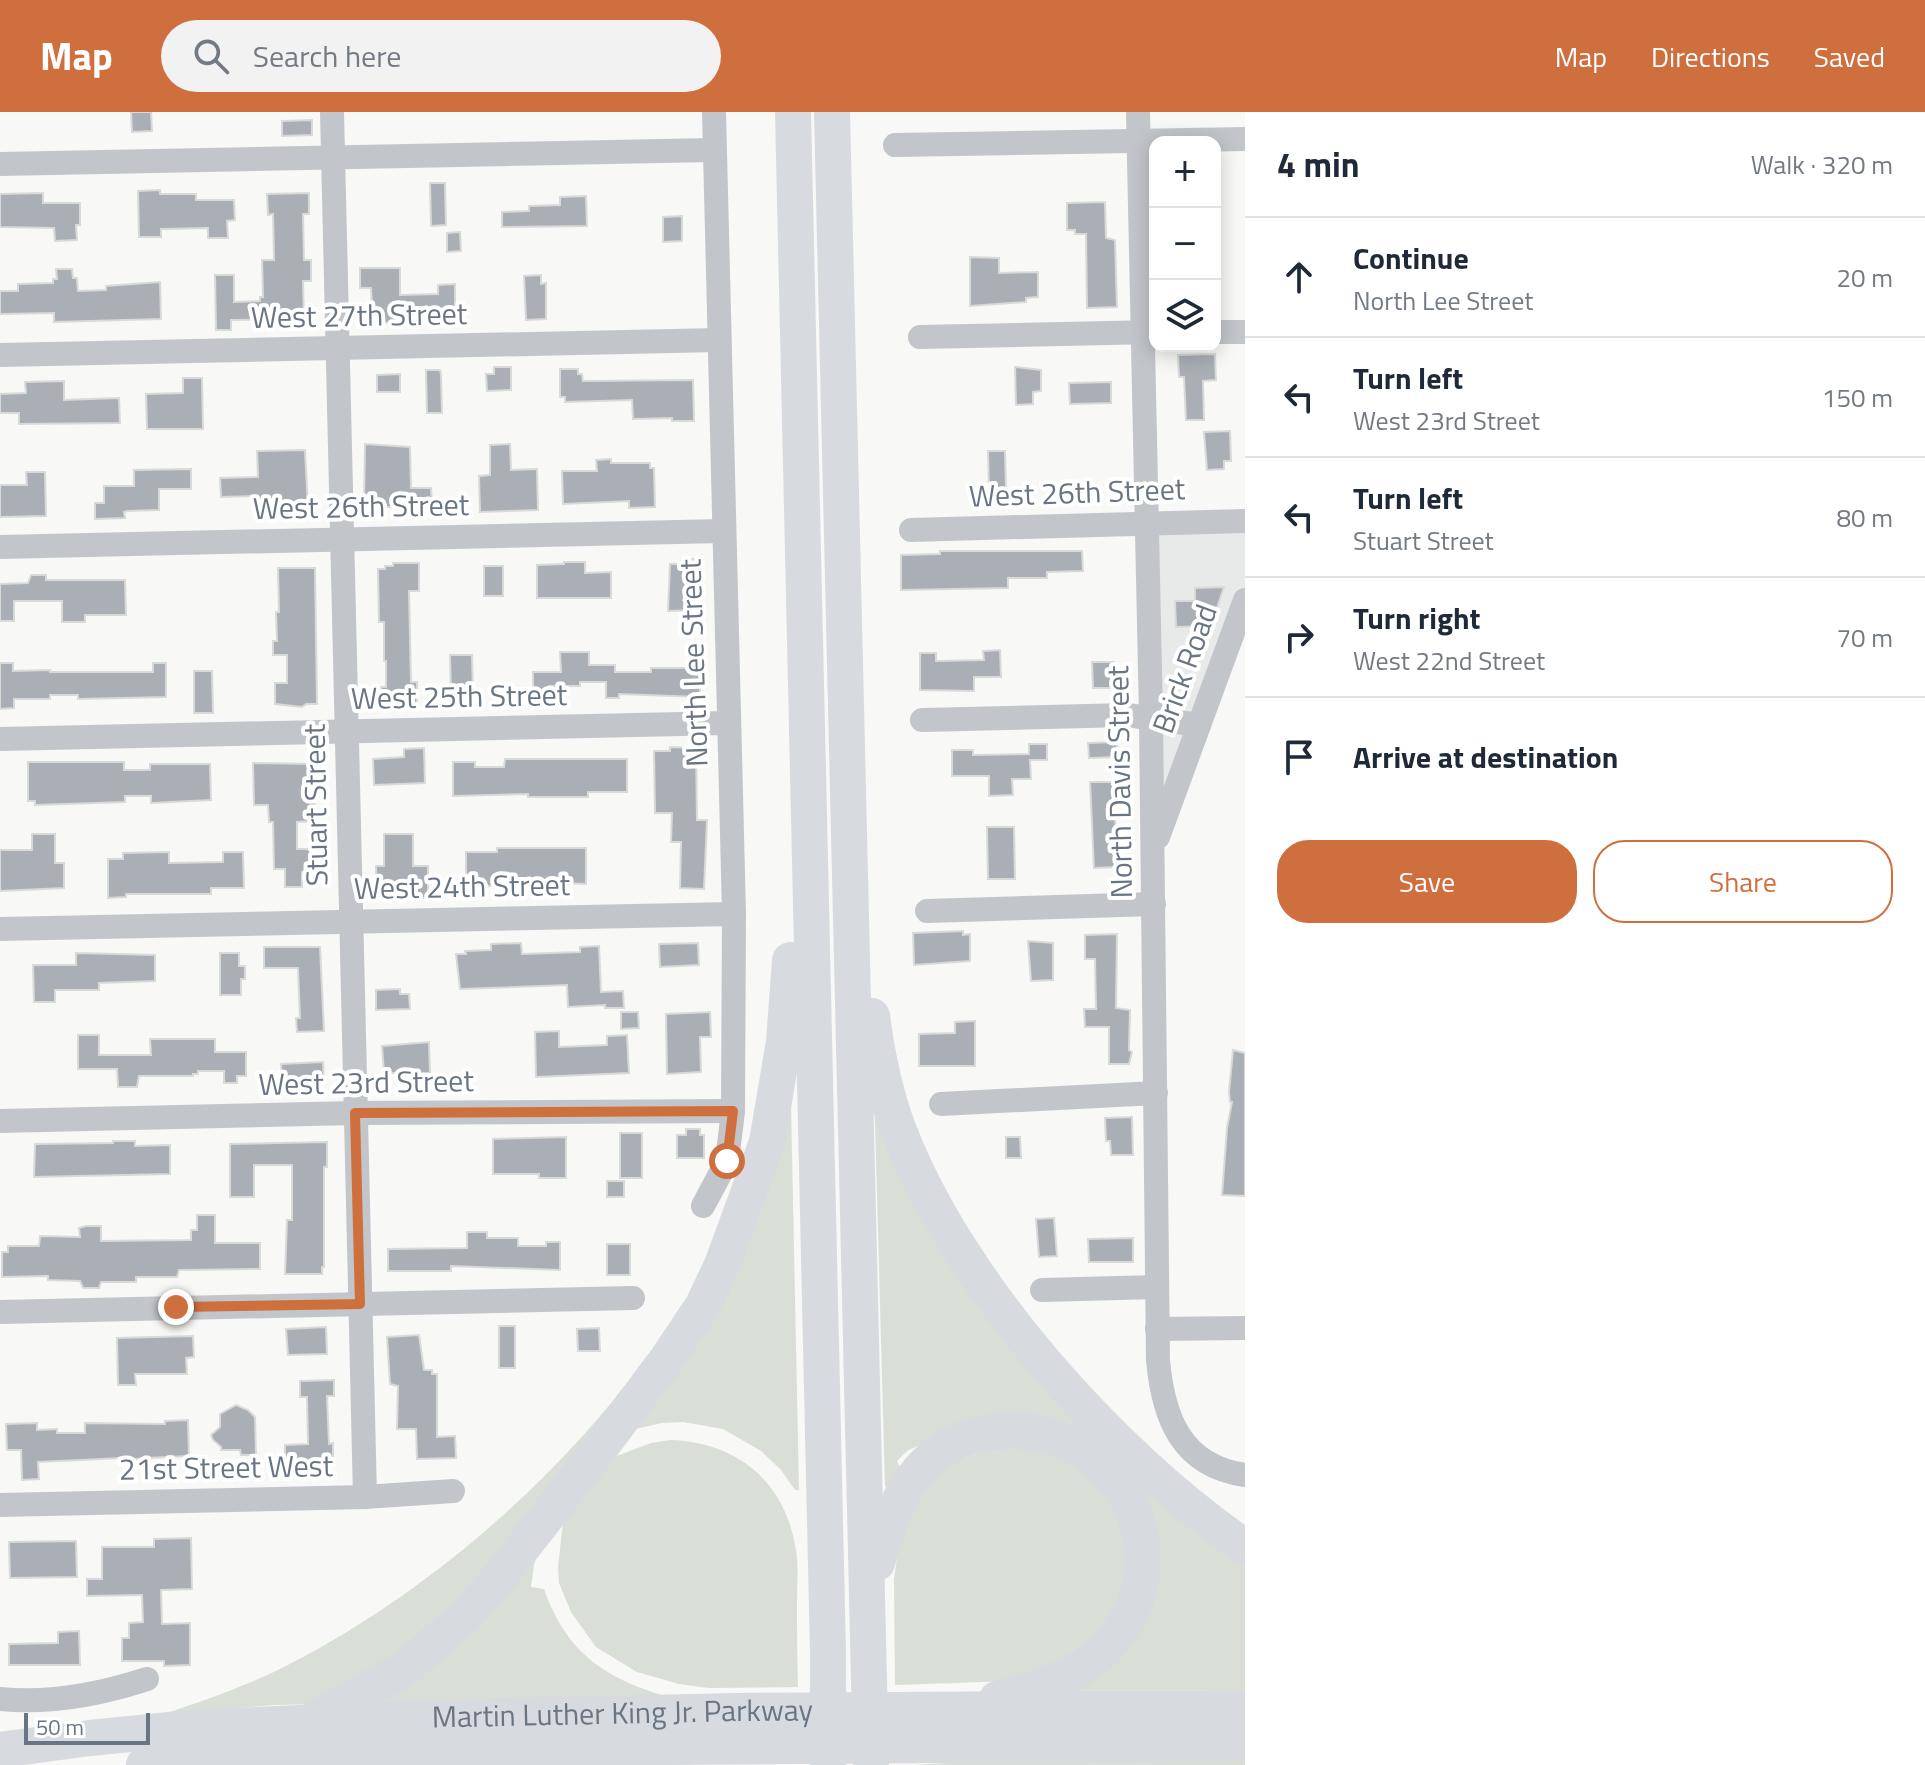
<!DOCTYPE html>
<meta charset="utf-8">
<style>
:root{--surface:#fff;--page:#f2f2f3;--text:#1f2937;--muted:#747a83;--line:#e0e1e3;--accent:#d06f3e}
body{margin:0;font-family:"Titillium Web",sans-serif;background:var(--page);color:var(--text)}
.controls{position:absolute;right:24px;top:24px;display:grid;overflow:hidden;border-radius:16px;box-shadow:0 4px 20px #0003}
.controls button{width:72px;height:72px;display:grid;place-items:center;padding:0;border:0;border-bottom:2px solid var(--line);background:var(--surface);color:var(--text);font:40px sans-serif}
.scale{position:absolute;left:24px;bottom:20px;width:126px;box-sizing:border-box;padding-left:8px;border:4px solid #6a7583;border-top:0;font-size:22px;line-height:28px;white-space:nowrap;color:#6a7583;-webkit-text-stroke:6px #fff;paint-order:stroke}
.stop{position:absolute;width:24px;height:24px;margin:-18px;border:6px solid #d06f3e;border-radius:50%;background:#fff}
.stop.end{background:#d06f3e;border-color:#fff;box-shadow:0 2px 8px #0008}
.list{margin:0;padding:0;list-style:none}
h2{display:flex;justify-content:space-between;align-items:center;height:104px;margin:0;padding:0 32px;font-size:34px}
h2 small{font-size:26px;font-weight:400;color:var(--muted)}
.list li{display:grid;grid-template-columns:52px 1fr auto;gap:24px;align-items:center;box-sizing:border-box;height:120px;padding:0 32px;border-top:2px solid var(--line)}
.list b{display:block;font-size:30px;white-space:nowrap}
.list p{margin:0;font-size:26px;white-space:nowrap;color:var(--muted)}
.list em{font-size:26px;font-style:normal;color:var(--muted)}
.actions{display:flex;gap:16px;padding:24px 32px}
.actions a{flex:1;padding:18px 0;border:2px solid var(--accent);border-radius:32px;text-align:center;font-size:28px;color:var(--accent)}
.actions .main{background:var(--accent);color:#fff}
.icon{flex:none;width:44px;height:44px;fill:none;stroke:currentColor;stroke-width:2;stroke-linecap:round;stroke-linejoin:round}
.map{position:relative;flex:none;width:1245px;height:1653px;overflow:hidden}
header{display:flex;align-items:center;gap:48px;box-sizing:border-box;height:112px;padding:0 40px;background:var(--accent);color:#fff}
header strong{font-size:38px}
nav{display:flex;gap:44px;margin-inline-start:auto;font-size:28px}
.search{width:560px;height:72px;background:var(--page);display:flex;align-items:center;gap:20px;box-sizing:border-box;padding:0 28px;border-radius:44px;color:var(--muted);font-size:30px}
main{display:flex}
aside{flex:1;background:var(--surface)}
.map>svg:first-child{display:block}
</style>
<header>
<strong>Map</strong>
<div class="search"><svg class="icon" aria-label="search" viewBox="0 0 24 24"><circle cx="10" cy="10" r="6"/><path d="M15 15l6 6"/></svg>Search here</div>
<nav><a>Map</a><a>Directions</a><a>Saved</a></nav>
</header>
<main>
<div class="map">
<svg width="1245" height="1653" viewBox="0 0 1245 1653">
<rect width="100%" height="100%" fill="#f8f8f6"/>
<polygon fill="#e8eae9" points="1157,402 1245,402 1245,509 1163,739"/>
<g fill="#d9ded7">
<path d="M790,945L799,1378H795L781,1358L761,1339L723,1317L683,1310L662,1311L626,1319L540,1411L531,1475L544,1477C567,1543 607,1567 671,1586L273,1593L157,1604C198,1591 237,1577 276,1559C414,1491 549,1377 640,1254C656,1234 675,1213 687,1191C701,1167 709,1138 720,1113C743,1057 767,1001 790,945Z"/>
<polygon points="874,973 922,1092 1245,1450 1245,1578 1057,1579 1134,1502 1120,1357 952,1318 907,1339 897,1349 904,1363 887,1376 885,1374"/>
<path d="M670,1328C735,1330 783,1367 795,1433C799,1451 797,1470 797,1489C797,1517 797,1546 798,1575L709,1576L679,1572L637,1560L596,1535L571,1500L559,1471L558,1456L563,1409L614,1345L651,1331Z"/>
<polygon points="1016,1328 1097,1362 1131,1436 1118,1499 1083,1540 1012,1569 895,1573 894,1467 901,1416 941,1354"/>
<polygon points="1245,1643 1245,1653 913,1653 1000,1648"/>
</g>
<g fill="#a9afb5" stroke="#d9dad8" stroke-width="2">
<polygon points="131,0 151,0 152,19 132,20"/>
<polygon points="312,8 312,23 282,24 282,9"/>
<polygon points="430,71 445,71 446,113 431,114"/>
<polygon points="160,78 160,82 196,82 196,88 234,88 235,108 227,109 228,126 208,126 208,116 161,117 161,125 139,125 138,79"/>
<polygon points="43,81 43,91 80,91 80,113 76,113 77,128 55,129 54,116 0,115 0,82"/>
<polygon points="309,81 309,102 303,102 304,148 311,148 311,169 303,169 304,207 231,208 231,218 216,218 215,163 234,163 234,190 260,189 260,185 263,185 262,148 274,148 273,102 268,103 267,82"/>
<polygon points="586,84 587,114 502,115 502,100 529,99 529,94 560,93 560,85"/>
<polygon points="1105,90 1106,126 1115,128 1117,195 1087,196 1086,122 1075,122 1075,118 1067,118 1067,91"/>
<polygon points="682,104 682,129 663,130 663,105"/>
<polygon points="460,120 461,139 447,140 447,121"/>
<polygon points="970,145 999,146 999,161 1038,160 1038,185 1026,186 1026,190 970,194"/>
<polygon points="360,156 400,156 400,183 438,182 438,173 455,172 455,208 377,211 377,196 372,196 371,176 360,176"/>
<polygon points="56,157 72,157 73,166 77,166 78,179 106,178 106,174 160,170 161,207 54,210 54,201 0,202 0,179 18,179 18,172 53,171 53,167 57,167"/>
<polygon points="541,163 541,172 546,171 546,207 526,208 524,164"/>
<polygon points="1215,242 1216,268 1203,269 1204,308 1186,308 1184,265 1179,265 1178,243"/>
<polygon points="494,255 511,255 511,278 487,279 486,262 494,262"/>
<polygon points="1015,255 1041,258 1041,279 1033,280 1033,292 1016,293"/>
<polygon points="560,257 578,257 578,262 582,262 583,269 693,268 694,309 672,309 672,306 633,307 632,288 565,290 565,285 560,285"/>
<polygon points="426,258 440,258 441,262 442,301 427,301"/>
<polygon points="400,262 400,280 377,280 377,263"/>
<polygon points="183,266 202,266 203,317 147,317 146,282 183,281"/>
<polygon points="64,269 64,288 119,286 120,311 19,312 19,301 0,301 0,282 26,281 25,270"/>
<polygon points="1111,270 1111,291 1070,292 1069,271"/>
<polygon points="1230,319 1231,349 1224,349 1224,357 1207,358 1204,320"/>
<polygon points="365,332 410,335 411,376 431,376 432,395 369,395 369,392 364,392"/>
<polygon points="510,332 511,358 537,357 538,398 480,400 479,364 490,363 490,333"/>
<polygon points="305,338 308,397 257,398 256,384 221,385 220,366 258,365 257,339"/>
<polygon points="988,339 1005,339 1006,377 989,377"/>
<polygon points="611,347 611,351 650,351 650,356 654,356 655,395 629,396 629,389 563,392 562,359 597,359 596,348"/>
<polygon points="191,357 191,377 159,377 159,398 127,399 124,400 125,406 95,407 95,391 104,391 104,374 134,374 134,358"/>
<polygon points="26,360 45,360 46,404 0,405 0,373 27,373"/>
<polygon points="940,439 1082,439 1083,459 1047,460 1047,466 1008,466 1008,476 901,478 901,443 940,442"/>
<polygon points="685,447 699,447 697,498 668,499 670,452 685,452"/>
<polygon points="564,450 585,450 585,461 611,460 611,486 537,486 537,453 564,452"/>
<polygon points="393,451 419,451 419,479 409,479 411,570 417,570 417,592 386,592 386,588 381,588 381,575 386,575 386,549 384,549 384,510 379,510 378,457 385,457 385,454 393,454"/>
<rect x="484" y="454" width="19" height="30"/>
<polygon points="278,456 315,456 317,592 306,592 302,595 275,592 275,571 287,571 287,543 273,543 273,529 277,529 276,500 279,500"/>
<polygon points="31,463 46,463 46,468 125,468 126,503 85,503 85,510 62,510 62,489 14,489 14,509 0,509 0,472 28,471"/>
<polygon points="1224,475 1211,514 1176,515 1175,489 1195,489 1195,476"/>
<polygon points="1000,538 1001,565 974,565 974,579 920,578 920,541 936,541 936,549 984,548 983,539"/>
<polygon points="560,540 589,540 589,553 615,553 615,560 651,560 651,556 700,556 700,585 619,582 619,586 606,586 606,570 580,570 580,574 549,574 549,588 533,588 533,560 561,560"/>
<polygon points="450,543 472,543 473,583 451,583"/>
<polygon points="1092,550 1114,550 1114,576 1093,576"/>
<polygon points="0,551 13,551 13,559 50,558 50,560 153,560 153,551 166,551 166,585 78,587 78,583 50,583 50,587 14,587 14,596 0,597"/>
<polygon points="194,559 212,559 213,601 194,601"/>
<polygon points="1117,630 1117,645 1089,646 1088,631"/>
<polygon points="1029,632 1047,632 1047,648 1030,648 1031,667 1012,667 1013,683 989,684 989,664 952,664 952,638 973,638 973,643 1029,642"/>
<polygon points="670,635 696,636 697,708 707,708 704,777 680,776 681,730 671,730 672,701 655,701 654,639 670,639"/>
<polygon points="424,636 425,671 374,673 373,647 404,645 404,637"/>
<polygon points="505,647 627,647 627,680 588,680 588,685 528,685 528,682 453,684 453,650 475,650 475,655 504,655"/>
<polygon points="28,650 124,650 124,658 150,658 150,652 210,652 211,688 151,691 151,684 125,684 125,690 35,693 35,689 28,689"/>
<polygon points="253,651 316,652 314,709 297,710 297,737 312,737 312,760 302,760 302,775 285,775 285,757 274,757 273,710 269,710 268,693 254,693"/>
<polygon points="1090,670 1122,670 1122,691 1115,691 1116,755 1094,756"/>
<polygon points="987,715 1014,715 1015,767 988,767"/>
<polygon points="32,722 55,722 55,751 64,751 64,776 0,779 0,738 32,738"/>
<polygon points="384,722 413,722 413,754 428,754 428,786 411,786 411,778 376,778 376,754 384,754"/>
<polygon points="497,736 586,736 586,772 520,769 519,773 466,775 466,740 497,740"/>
<polygon points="169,740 169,751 223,750 223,740 243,740 244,776 211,776 211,782 126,782 126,785 108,786 108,747 123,747 123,741"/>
<polygon points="963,819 963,823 970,822 970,849 914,853 913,821"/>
<polygon points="1117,822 1116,896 1130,898 1129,938 1132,940 1129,952 1109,952 1109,915 1085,915 1084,897 1096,897 1095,847 1085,847 1085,823"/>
<polygon points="1028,829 1053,831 1053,868 1031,869"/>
<polygon points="521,831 522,842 580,840 580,835 599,834 601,880 623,879 624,896 605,896 605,893 568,895 567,873 460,877 456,842 466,842 465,839 491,838 491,832"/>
<polygon points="698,831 699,853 660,855 659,832"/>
<polygon points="264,835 320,835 324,919 297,920 296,906 300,906 298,856 264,856"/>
<polygon points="76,841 155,843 155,869 99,871 99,878 55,878 55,890 34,890 33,853 76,853"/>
<polygon points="220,841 239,841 239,854 245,854 245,867 241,867 241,883 220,883"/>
<polygon points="400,877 400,882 409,882 410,897 376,898 376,878"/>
<polygon points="621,900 638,900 639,916 621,917"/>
<polygon points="710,900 711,925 700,925 701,960 667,962 666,902"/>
<polygon points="975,909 975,954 919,954 919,922 955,921 955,910"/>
<polygon points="559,919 559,935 607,933 607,924 627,923 629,961 536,965 535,920"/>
<polygon points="78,923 99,923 99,943 151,943 150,927 215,927 215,940 246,940 246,964 237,964 237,971 224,971 224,959 198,959 198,962 193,962 193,964 139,964 137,975 118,975 117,957 78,957"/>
<polygon points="429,930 430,961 384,961 382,934"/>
<polygon points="1233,938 1245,941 1245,1084 1222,1083 1227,1016 1232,990 1230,990 1229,980"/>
<polygon points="323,950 324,971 282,972 281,952"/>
<polygon points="1132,1005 1133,1043 1111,1043 1110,1029 1106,1029 1105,1006"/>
<polygon points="686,1017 700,1017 700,1023 704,1023 704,1046 677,1046 677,1023 686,1023"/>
<rect x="620" y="1021" width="22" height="45"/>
<polygon points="566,1025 566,1066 539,1066 539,1062 493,1062 493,1027"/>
<polygon points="1006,1025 1020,1025 1021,1046 1006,1046"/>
<polygon points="113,1029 135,1029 135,1034 170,1033 170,1062 34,1065 35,1032 113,1031"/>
<polygon points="327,1030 327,1055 324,1055 324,1155 322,1155 322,1162 285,1162 287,1108 292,1108 292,1053 254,1053 254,1085 230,1085 230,1032"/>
<rect x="607" y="1069" width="17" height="16"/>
<polygon points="197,1103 215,1103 215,1131 260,1131 260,1157 179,1158 177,1165 136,1165 136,1170 101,1170 99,1176 83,1176 80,1169 48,1168 48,1164 2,1165 2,1140 8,1140 8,1134 39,1134 40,1124 80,1125 79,1116 86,1114 101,1114 101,1129 191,1128 191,1118 197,1118"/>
<polygon points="1054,1106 1057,1144 1039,1145 1036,1107"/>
<polygon points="467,1120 487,1120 487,1126 518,1126 518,1134 546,1134 546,1130 560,1130 560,1158 451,1154 451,1159 388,1159 388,1137 467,1136"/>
<polygon points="1133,1126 1133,1150 1089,1150 1088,1127"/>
<rect x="607" y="1132" width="23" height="31"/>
<rect x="499" y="1214" width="16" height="42"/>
<polygon points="326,1215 327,1242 288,1243 286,1217"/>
<polygon points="599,1216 600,1239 578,1239 577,1217"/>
<polygon points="419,1223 424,1258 432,1258 432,1262 437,1262 437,1325 455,1324 456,1346 417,1347 416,1317 397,1317 398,1274 390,1272 387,1225"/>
<polygon points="193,1224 194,1245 186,1246 187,1262 135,1262 136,1273 118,1273 117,1226"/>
<polygon points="334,1268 334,1284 327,1284 329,1332 333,1331 333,1354 285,1355 285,1333 308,1332 307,1285 300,1285 300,1269"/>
<polygon points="236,1293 248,1298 255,1305 256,1343 241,1343 240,1338 221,1338 221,1335 213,1328 211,1323 220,1315 220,1302"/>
<polygon points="188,1308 189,1344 146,1346 136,1347 136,1350 122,1351 122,1346 38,1350 39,1367 22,1368 21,1338 7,1338 6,1312 37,1311 37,1318 57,1317 57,1321 85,1321 85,1311 165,1312 165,1309"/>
<polygon points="191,1426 192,1477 161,1478 162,1512 190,1511 190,1553 164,1554 164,1549 122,1549 122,1526 129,1526 129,1511 143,1510 142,1483 87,1484 87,1467 102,1467 102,1435 154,1435 154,1427"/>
<polygon points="76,1429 77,1465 10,1466 9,1430"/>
<polygon points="79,1519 80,1553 9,1553 9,1532 58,1531 58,1520"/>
</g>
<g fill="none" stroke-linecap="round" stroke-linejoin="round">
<g stroke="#c2c5c9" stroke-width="24">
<polyline points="332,0 365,1385"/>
<path d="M1138,0L1151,605L1158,1248C1163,1305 1181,1354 1245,1363"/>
<polyline points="895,33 1245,27"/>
<polyline points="0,52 714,38"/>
<polyline points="1215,220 1245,220"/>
<polyline points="920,225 1155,220"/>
<polyline points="0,243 719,228"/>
<polyline points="911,418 1245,409"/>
<polyline points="0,435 723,419"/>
<polyline points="922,608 1127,603 1199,613"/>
<polyline points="0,627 728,611"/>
<polyline points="1158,725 1245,488"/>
<polyline points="927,799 1154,792"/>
<polyline points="0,817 734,802"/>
<polyline points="941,992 1156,981"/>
<polyline points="0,1009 355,1001 733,999"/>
<polyline points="703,1094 727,1049 733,999 734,802 714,0"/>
<polyline points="1042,1178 1157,1175"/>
<polyline points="0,1200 633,1186"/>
<polyline points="1157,1217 1245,1216"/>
<polyline points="0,1393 365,1385 453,1379"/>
<path d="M0,1587C49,1592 101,1582 147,1567"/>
</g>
<g stroke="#d7dade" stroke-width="36">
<polyline points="793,0 828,1541 828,1653"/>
<polyline points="832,0 871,1653"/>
<path d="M872,904C877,942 884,979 898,1016C957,1171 1109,1341 1245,1435"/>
<path d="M877,1451C894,1388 919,1329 993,1320C1130,1304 1198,1471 1087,1552C1062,1570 1028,1579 997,1587"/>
<polyline points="316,1606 403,1558 464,1505 498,1467 598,1339 667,1247 703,1193 722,1153 767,1030 784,930 790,848"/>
<path id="s1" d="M0,1638L90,1626L189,1616L412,1606L737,1599L1245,1596"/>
<polyline points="144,1653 378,1637 1245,1631"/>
</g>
</g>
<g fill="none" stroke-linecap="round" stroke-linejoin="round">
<polyline stroke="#d06f3e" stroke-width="10" points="176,1195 360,1192 355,1001 733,999 727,1049"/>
</g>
<g text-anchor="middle" stroke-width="8" stroke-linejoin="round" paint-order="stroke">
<g font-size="30" fill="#6a7583" stroke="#fff">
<text transform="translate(359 204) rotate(-1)" y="10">West 27th Street</text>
<text transform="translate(1077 381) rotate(-2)" y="10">West 26th Street</text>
<text transform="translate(361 395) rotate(-1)" y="10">West 26th Street</text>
<text transform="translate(694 551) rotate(-92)" y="10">North Lee Street</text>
<text transform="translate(1185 557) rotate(-70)" y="10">Brick Road</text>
<text transform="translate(459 585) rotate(-1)" y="10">West 25th Street</text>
<text transform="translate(1120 670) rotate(-91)" y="10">North Davis Street</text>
<text transform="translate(316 693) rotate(-91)" y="10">Stuart Street</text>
<text transform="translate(462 775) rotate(-1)" y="10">West 24th Street</text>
<text transform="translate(366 971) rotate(-1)" y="10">West 23rd Street</text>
<text transform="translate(226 1356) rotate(-1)" y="10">21st Street West</text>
<text dy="10" stroke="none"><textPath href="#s1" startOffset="624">Martin Luther King Jr. Parkway</textPath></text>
</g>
</g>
</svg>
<div class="controls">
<button>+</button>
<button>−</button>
<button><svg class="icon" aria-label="layers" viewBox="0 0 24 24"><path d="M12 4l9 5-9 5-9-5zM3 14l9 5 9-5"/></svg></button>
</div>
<div class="scale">50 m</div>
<div class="stop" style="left:727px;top:1049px"></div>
<div class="stop end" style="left:176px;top:1195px"></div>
</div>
<aside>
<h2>4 min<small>Walk · 320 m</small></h2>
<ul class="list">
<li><svg class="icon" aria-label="ahead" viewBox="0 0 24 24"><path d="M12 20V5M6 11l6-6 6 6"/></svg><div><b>Continue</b><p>North Lee Street</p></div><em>20 m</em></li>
<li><svg class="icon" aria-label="left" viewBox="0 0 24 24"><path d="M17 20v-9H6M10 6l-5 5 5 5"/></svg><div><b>Turn left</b><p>West 23rd Street</p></div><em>150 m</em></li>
<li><svg class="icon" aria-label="left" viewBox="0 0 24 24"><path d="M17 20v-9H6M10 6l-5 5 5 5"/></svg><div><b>Turn left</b><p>Stuart Street</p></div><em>80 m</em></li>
<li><svg class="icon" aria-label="right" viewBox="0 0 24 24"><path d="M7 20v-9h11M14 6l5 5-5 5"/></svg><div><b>Turn right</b><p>West 22nd Street</p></div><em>70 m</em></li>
<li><svg class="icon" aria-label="arrive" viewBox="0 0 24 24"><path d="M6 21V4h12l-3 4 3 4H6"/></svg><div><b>Arrive at destination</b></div></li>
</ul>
<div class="actions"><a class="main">Save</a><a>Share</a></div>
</aside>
</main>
